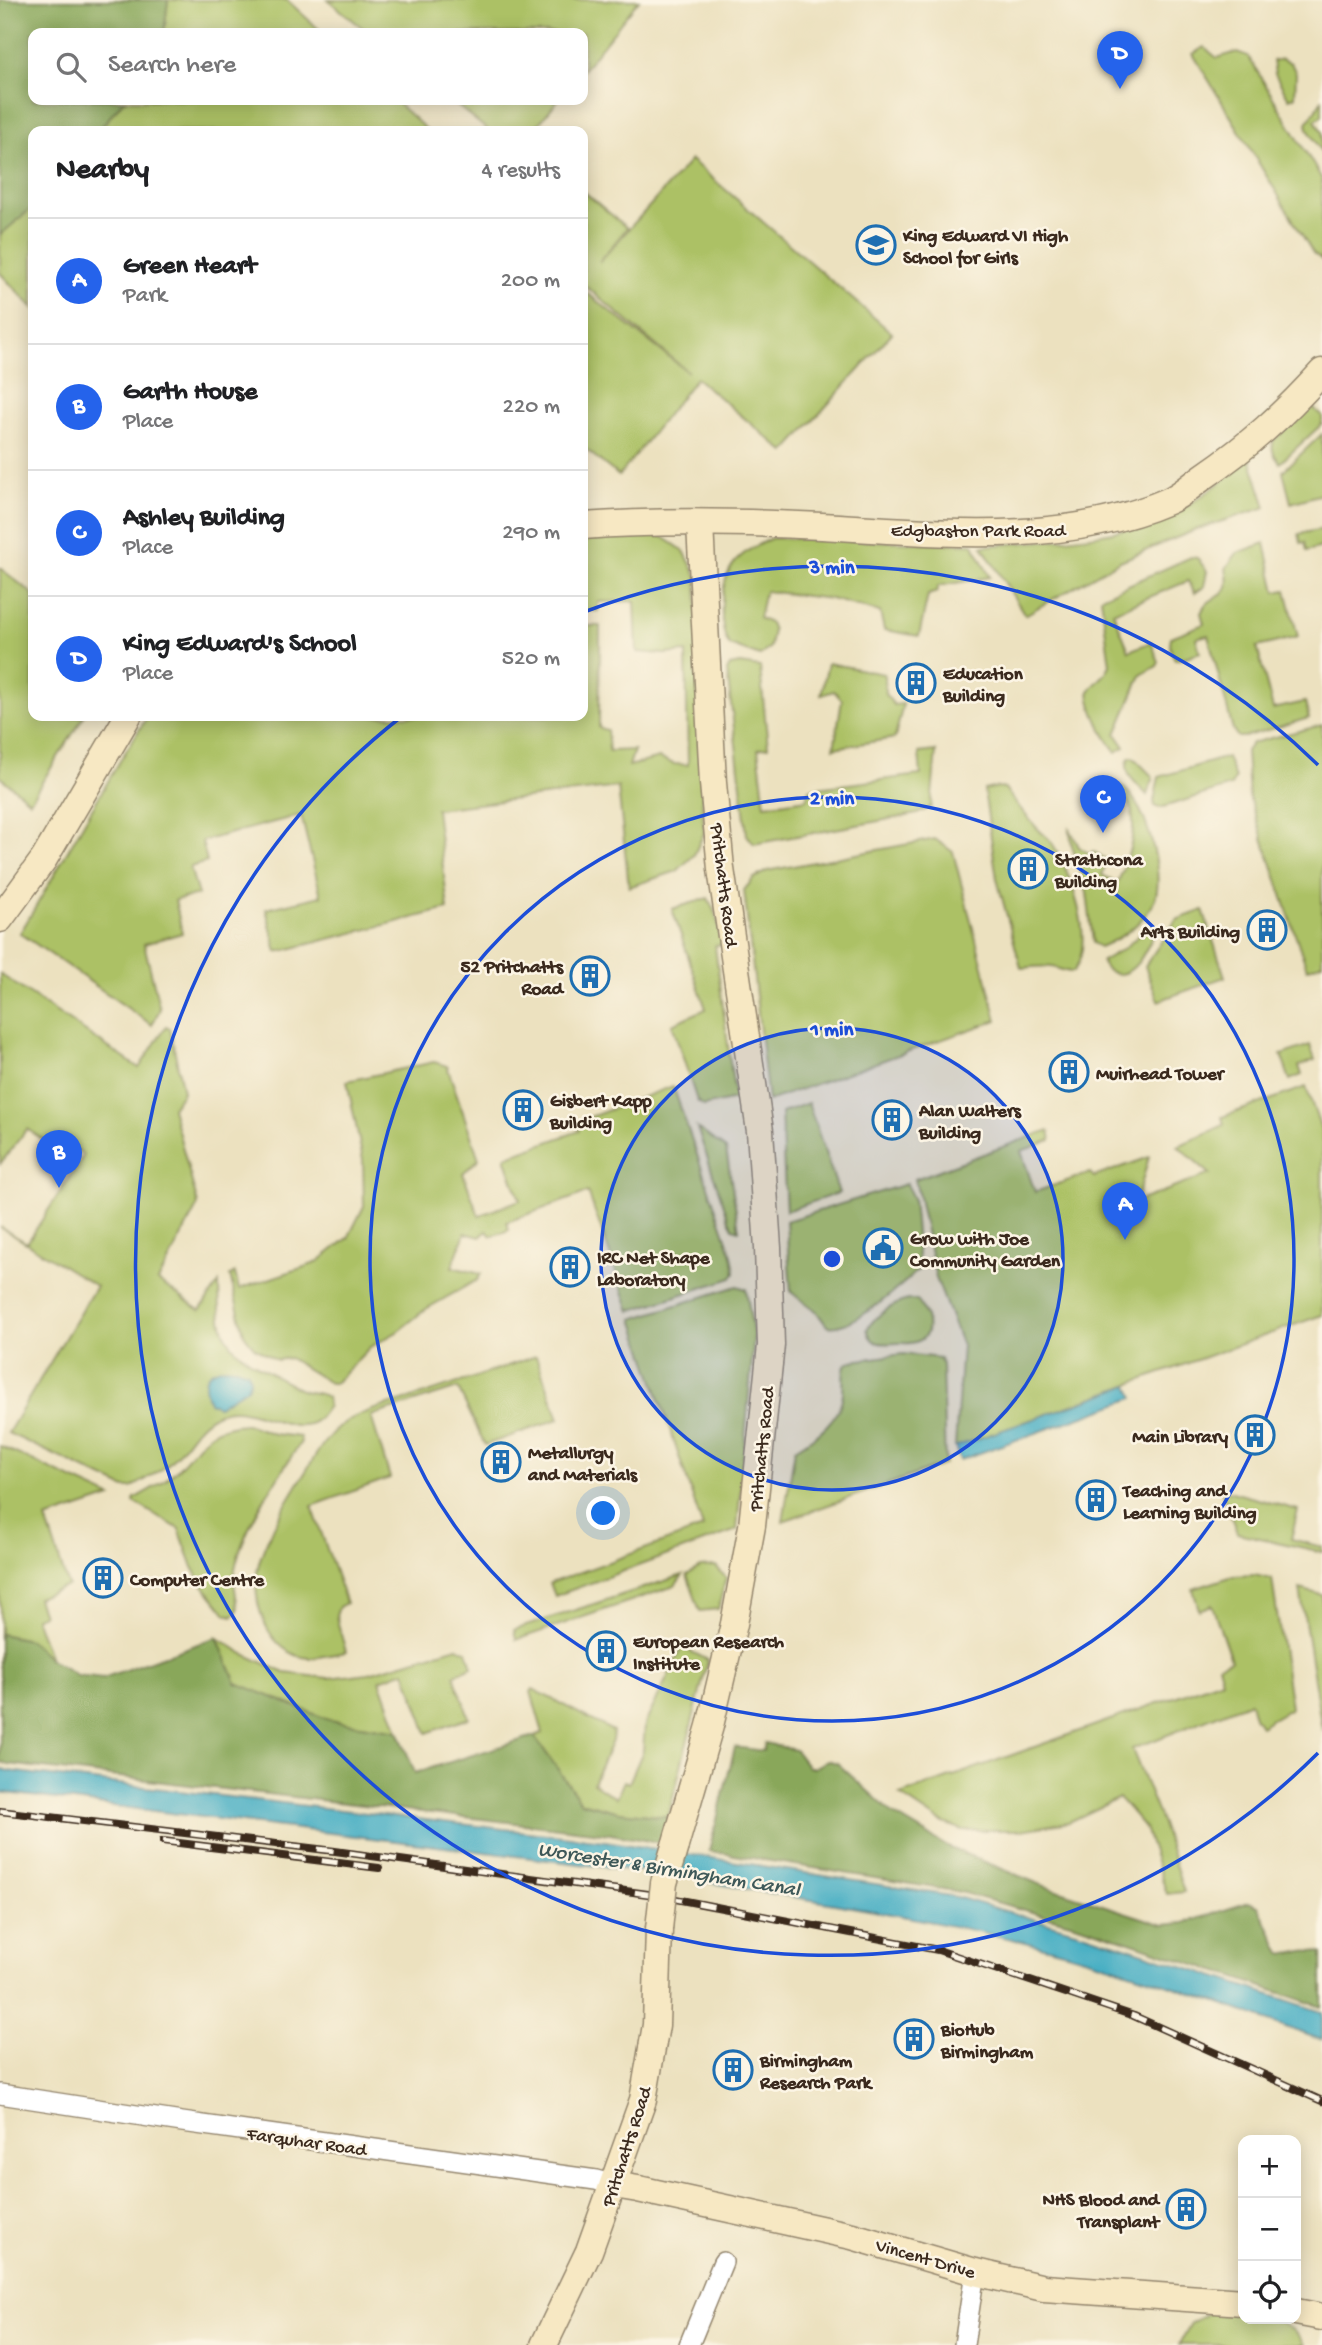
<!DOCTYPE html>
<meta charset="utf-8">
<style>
:root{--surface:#fff;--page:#f2f2f2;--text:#202124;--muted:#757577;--line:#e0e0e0;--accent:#2563eb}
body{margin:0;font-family:"Gochi Hand",sans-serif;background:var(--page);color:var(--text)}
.controls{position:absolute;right:21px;bottom:21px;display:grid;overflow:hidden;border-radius:14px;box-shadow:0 4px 18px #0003}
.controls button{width:63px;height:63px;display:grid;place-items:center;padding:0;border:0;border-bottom:2px solid var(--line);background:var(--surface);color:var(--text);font:35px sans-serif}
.you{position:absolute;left:604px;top:1514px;width:24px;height:24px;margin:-18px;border:5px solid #fff;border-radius:50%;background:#1a73e8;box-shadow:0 0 0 10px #1a73e833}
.badge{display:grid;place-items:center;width:46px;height:46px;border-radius:50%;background:var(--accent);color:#fff;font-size:23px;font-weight:700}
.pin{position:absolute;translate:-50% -58px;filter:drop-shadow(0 2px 4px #0008)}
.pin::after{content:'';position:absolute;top:37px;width:24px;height:21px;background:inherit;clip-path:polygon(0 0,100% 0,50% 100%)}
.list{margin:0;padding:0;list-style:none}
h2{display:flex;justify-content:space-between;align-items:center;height:91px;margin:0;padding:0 28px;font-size:30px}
h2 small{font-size:23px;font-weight:400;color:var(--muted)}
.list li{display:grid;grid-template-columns:46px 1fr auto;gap:21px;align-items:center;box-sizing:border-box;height:126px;padding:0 28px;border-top:2px solid var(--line)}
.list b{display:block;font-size:26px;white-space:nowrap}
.list p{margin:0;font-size:23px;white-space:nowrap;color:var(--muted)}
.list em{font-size:23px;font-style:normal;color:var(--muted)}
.icon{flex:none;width:38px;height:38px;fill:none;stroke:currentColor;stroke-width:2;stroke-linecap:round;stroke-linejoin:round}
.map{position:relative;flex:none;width:1322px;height:2345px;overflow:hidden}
.search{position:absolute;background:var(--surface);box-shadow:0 4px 18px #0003;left:28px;top:28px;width:560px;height:77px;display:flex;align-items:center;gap:18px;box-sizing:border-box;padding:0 24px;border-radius:14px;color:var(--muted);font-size:26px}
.panel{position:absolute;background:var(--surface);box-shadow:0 4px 18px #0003;left:28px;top:126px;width:560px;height:595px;border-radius:14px}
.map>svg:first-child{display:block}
</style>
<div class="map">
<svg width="1322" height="2345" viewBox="0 0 1322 2345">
<rect width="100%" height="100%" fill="#fcf5e5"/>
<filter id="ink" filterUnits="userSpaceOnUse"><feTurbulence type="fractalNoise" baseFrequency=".0143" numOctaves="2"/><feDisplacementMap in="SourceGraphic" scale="14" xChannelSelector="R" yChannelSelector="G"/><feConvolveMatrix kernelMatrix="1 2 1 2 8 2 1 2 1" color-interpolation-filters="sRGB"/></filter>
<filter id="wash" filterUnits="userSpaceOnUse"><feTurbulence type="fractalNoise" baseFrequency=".00686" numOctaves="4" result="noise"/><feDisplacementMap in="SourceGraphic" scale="28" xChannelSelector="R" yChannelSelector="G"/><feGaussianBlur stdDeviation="1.57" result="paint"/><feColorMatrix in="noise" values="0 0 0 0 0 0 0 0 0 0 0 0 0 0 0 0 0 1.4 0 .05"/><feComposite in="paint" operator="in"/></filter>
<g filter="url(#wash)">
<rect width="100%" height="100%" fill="#ece1bf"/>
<g fill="#acc165" stroke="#747642" stroke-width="2">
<polygon points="168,0 287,0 323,33 164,33"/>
<polygon points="328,0 639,0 583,70 583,33 369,33"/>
<polygon points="1204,47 1217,58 1237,52 1248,56 1322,179 1322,260 1313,253 1193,54"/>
<polygon points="1282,59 1291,63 1296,73 1295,97 1289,99 1275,74 1273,61"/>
<polygon points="124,100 394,100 428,131 98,131"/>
<polygon points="450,100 558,100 533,131 489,131"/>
<polygon points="1322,100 1322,116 1315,120 1322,132 1322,153 1308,129 1307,123"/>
<polygon points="691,160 892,333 785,452 696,378 619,476 583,447 583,290 688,372 583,284 583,191 627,228 599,262"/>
<polygon points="33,207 33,308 0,273 0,235"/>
<path d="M1310,405L1322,416V424L1280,463C1274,455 1270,449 1274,440Z"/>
<polygon points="1322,434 1322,494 1291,503 1283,471"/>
<path d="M1250,458L1266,507L1198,529L1120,561L1025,615L982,546C1040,541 1124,539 1177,511C1204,497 1227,477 1250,458Z"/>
<polygon points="1322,529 1322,547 1307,551 1305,542 1301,543 1299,534"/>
<path d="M632,531L663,537L684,551L697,576L700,762L704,833L694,855L677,871L629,887L618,787L436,809L448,909L277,952L266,909L321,896L301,815L202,841L207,862L190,867L198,895L175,900L182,933L144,944L160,1009L152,1025L20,933C64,861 102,786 148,716H583V626H600L599,728L607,730L609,751L634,750L629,766L659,758L674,764L688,765L686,652L664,654L637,652L635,601L598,602V611H583V538Z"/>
<path d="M772,538L973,544L990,577L938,586L937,592L928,595L919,636L884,630L880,612L831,599L765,591L759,618L770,623L773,630L770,647L760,656L729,645C718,626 720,584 732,566C742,552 757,545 772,538Z"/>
<path d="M1265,543L1276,592L1286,590L1298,637L1257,647L1273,709L1305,702L1309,718L1244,737H1238L1233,730L1208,635L1196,638L1200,652L1180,659H1175C1170,651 1169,646 1171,637L1204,624L1201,613C1211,589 1234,604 1226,568L1237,553Z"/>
<path d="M1191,557L1197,558L1207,571L1204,587L1195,593L1188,581L1113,612L1129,651L1151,642L1159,662L1157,666L1141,675L1116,734L1125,747L1116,752C1104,736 1090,711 1089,691L1106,673L1110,665L1101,597Z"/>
<polygon points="0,568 33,594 33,716 84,716 30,801 0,777"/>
<polygon points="828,663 884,674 885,694 894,705 903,704 895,738 834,748 842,700 834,691 821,695"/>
<polygon points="740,664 760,667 768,747 758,749 765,805 807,799 809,789 921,775 919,753 936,751 931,807 917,814 754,844 747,835 727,671 730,666"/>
<polygon points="1322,725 1322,963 1307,969 1249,797 1246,751 1252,743"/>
<path d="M1133,757L1153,777L1147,795C1137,783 1121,774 1129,758Z"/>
<polygon points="1227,757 1235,779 1231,786 1167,806 1159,808 1155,806 1154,801 1159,777"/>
<path d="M1098,780C1107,780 1115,781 1123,787C1145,803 1165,873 1155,898C1146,922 1122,938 1100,947L1093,943L1087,893L1072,846L1069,827L1079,847L1090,854L1093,851L1107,860L1102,875L1117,883C1135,849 1151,778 1088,790Z"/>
<path d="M998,787L1005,789C1016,803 1027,818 1040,831C1044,835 1049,838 1052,843C1070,870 1097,943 1073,972C1065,972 1063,970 1056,968C1045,965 1033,967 1021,968L997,879L984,790Z"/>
<polygon points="935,839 953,852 997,1020 768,1101 744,890 754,878 767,871"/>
<polygon points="708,898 716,915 723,944 715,946 735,1099 704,1106 697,1101 672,1024 706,1009 672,909"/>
<polygon points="1203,910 1225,977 1158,1001 1145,966 1176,920"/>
<path d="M1151,925H1154L1155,931C1148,946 1135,980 1113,973C1106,971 1103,967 1102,961L1123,949Z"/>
<path d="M0,974L139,1068L166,1026L170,1028L183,1092L172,1108L198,1205L158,1281L200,1310L219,1283C220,1334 221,1345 267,1371C278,1377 289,1385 301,1390C311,1394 317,1391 327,1397L328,1406C325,1410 322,1415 318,1419C296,1439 254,1404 225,1411C196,1418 188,1447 167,1465C156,1474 143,1481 131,1488H125L8,1433L96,1286L0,1227L27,1243L84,1155L68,1143L62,1152L27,1129L0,1164Z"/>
<polygon points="1310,1045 1315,1060 1299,1066 1302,1075 1290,1080 1281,1055"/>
<polygon points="434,1062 447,1066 479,1159 463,1173 479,1216 520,1200 505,1157 579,1131 577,1122 673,1086 732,1255 735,1272 732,1278 630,1311 588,1192 507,1222 509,1230 491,1236 487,1231 480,1237 465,1233 452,1267 481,1274 477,1280 426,1309 397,1332 370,1347 335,1383 330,1383 289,1358 277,1360 254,1347 244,1334 230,1276 235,1273 239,1289 316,1263 348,1238 364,1206 363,1160 347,1081"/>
<polygon points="1306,1087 1322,1132 1322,1315 955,1447 962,1346 936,1278 915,1179 1049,1130 1051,1140 1021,1151 1035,1192 1090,1173 1094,1177 1149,1157 1136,1202 1210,1174 1178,1146 1224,1125 1222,1117"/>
<polygon points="808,1103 839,1193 786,1211 781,1113"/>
<polygon points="697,1128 726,1149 739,1230 733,1228 729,1220"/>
<path d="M906,1184L913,1198L919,1269C901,1286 852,1331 827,1326L816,1311L791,1292L786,1221Z"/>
<polygon points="737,1286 746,1289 754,1337 737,1530 555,1596 550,1583 703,1528 633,1319"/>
<path d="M909,1300H917C926,1312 936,1337 915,1342C910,1344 903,1343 898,1343C892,1343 882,1345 876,1342C870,1340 869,1334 867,1329C875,1316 895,1302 909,1300Z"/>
<path d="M903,1354L940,1358L942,1365L945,1464L783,1521L795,1449C817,1436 840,1420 843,1393C844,1383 842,1375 845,1365L852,1361Z"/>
<path d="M536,1356L559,1419L485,1445L458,1388L371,1416L390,1478L312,1506L346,1603L339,1607L336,1616L346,1652C334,1654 320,1658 309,1658C268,1655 250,1601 258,1567C264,1540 288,1500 303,1476C313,1460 325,1437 341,1425C362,1410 391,1405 415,1397C456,1384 496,1370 536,1356Z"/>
<path d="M246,1424L274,1434L300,1437L301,1442C278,1477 237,1535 234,1577C234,1587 237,1599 238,1610L233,1616L226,1614L202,1584L193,1567L179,1529L134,1502L135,1498C148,1491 162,1484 172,1474C202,1447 200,1427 246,1424Z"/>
<polygon points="0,1446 111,1497 46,1519 68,1586 37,1598 43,1615 35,1618 50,1659 29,1640 0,1634"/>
<polygon points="1221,1489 1298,1510 1291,1539 1322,1547 1322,1552 1237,1533"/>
<polygon points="716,1566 726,1578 718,1609 700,1611 687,1575 700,1567"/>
<polygon points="683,1575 675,1586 516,1640 514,1630"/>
<polygon points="1254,1575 1272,1579 1291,1708 1260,1726 1254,1717 1250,1702 1132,1749 1162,1824 1184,1892 1167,1894 1145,1828 1119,1798 1069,1822 1021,1830 962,1830 939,1821 900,1795 1222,1680 1218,1665 1231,1660 1212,1605 1199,1610 1193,1589 1233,1576"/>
<polygon points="1300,1589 1322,1595 1322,1731"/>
<polygon points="217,1637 244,1654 285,1673 328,1678 369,1673 457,1647 467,1651 472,1667 454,1675 469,1718 427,1733 405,1671 380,1680 398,1731 329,1720 236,1683"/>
<polygon points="682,1647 708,1660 668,1817 619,1812 581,1802 534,1736 543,1733 531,1692 533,1689 613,1731 612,1741 593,1783 616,1798 624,1781 629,1783 643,1751 645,1724"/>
<path d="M1215,2309L1243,2310V2319C1275,2319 1286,2317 1305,2345H1179L1191,2323Z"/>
</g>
<g fill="#89a75a" stroke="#62683c" stroke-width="2">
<polygon points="0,0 168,0 164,33 33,33 33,100 124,100 98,131 33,131 33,207 0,235"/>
<polygon points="0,1634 29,1640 50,1659 77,1675 103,1678 217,1637 236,1683 329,1720 398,1731 415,1773 534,1736 581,1802 619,1812 668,1817 667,1844 610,1834 0,1763"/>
<path d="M765,1743L795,1750L808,1767L814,1768L827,1760L837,1763L893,1814L948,1847L1044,1886L1164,1925L1184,1923L1249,1902L1258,1906L1281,1953C1297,1957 1301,1946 1322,1953V2007L1088,1928L960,1892L709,1851L735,1747L763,1751Z"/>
</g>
<g fill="#44adc3" stroke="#406c70" stroke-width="2">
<path d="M225,1367L236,1368L248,1372L250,1379L247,1388L218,1406L209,1402C202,1383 202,1371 225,1367Z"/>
<polygon points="1129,1385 1134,1398 960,1460 955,1447"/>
<path d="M0,1770L605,1841L957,1897L1086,1934L1322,2012V2040C1229,2007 1136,1970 1040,1946C931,1918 818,1902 707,1882C687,1872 659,1868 637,1871L0,1792Z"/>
</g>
</g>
<g filter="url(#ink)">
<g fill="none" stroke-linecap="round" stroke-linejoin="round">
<g stroke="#94866e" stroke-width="22">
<g id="street">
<polyline points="0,2094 182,2122 596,2180 614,2185"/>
<polyline points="689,2345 723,2262"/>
<polyline points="964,2345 975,2272"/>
</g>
</g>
<g stroke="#94866e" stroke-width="29">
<g id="secondary">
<path d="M583,526C659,520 745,522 822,526C935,532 1061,547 1168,501C1180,496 1192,485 1203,477C1251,444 1283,415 1322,372"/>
<polyline points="0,919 44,859 128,716"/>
<polyline points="675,1846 710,1726 734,1624 752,1526 771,1345 768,1248 760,1131 721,869 713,783 700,524"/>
<polyline points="614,2185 638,2189 852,2236 975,2272 1044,2288 1243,2302"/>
<polyline points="1296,2312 1322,2317"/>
<polyline points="544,2345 589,2251 643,2100 656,2025 659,1929"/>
</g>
</g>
<use href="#street" stroke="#fff" stroke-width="19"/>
<use href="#secondary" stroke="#f7e8c3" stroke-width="26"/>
<g stroke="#3b2a1e" stroke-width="8">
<g id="rail">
<polyline points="0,1811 335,1851 655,1895 938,1950 1134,2016 1322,2101"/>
<polyline points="163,1841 379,1868"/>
</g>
</g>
<use href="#rail" stroke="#fcf5e5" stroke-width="5" stroke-dasharray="16" stroke-linecap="butt"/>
<g stroke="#94866e" stroke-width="29" stroke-linecap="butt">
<polyline id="secondary-bridge" points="659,1929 664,1883 675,1846"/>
</g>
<use href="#secondary-bridge" stroke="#f7e8c3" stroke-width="26"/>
</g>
</g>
<circle cx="832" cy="1259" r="231" fill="#1d4ed8" fill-opacity=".12"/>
<g fill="none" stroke="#1d4ed8" stroke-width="3.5">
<circle cx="832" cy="1259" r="231"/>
<circle cx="832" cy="1259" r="462"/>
<path d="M1318 1753A693 693 0 1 1 401 717M584 612A693 693 0 0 1 1318 765"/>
</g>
<defs>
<g id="school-ring" transform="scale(2.0125)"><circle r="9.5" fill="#fcf5e5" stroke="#1f6fb2" stroke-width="1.5"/><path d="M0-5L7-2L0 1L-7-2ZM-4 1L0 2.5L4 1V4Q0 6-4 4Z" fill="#1f6fb2"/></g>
<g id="building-ring" transform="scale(2.0125)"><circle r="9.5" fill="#fcf5e5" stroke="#1f6fb2" stroke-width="1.5"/><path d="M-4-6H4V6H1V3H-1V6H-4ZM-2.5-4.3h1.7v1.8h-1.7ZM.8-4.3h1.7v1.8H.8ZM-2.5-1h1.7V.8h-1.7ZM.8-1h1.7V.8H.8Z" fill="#1f6fb2"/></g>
<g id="civic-ring" transform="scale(2.0125)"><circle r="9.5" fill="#fcf5e5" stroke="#1f6fb2" stroke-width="1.5"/><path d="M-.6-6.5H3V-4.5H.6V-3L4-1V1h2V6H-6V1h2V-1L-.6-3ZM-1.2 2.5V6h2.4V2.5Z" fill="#1f6fb2"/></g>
</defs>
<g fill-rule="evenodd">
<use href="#school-ring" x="876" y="245"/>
<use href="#building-ring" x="916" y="683"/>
<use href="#building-ring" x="1028" y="869"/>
<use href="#building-ring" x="1267" y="930"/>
<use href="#building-ring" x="590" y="976"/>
<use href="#building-ring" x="1069" y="1072"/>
<use href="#building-ring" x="523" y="1110"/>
<use href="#building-ring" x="892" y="1120"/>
<use href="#civic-ring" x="883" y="1248"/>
<use href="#building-ring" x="570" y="1267"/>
<use href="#building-ring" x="1255" y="1435"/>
<use href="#building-ring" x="501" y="1462"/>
<use href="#building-ring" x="1096" y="1500"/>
<use href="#building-ring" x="103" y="1578"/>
<use href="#building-ring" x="606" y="1651"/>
<use href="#building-ring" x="914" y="2039"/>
<use href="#building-ring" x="733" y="2070"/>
<use href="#building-ring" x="1186" y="2209"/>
</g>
<g text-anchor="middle" stroke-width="5" stroke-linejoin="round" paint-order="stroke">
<g font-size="19" font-weight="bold" fill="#3b2a1e" stroke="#fcf5e5" text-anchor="start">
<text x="903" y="241">King Edward VI High<tspan x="903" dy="22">School for Girls</tspan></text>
<text x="943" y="679">Education<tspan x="943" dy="22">Building</tspan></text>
<text x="1055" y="865">Strathcona<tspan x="1055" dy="22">Building</tspan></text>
<text x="1240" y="937" text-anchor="end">Arts Building</text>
<text x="563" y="972" text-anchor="end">52 Pritchatts<tspan x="563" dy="22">Road</tspan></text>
<text x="1096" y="1079">Muirhead Tower</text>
<text x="550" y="1106">Gisbert Kapp<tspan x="550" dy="22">Building</tspan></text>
<text x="919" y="1116">Alan Walters<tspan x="919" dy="22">Building</tspan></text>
<text x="910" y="1244">Grow with Joe<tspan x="910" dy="22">Community Garden</tspan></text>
<text x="597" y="1263">IRC Net Shape<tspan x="597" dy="22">Laboratory</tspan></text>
<text x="1228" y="1442" text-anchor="end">Main Library</text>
<text x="528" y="1458">Metallurgy<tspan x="528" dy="22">and Materials</tspan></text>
<text x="1123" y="1496">Teaching and<tspan x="1123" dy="22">Learning Building</tspan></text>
<text x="130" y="1585">Computer Centre</text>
<text x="633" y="1647">European Research<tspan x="633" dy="22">Institute</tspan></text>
<text x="941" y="2035">BioHub<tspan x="941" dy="22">Birmingham</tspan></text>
<text x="760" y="2066">Birmingham<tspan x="760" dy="22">Research Park</tspan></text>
<text x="1159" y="2205" text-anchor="end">NHS Blood and<tspan x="1159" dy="22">Transplant</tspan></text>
</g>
<g font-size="19" fill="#3b2a1e" stroke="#fcf5e5">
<text x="978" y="536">Edgbaston Park Road</text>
<text transform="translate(726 885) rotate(83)" y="7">Pritchatts Road</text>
<text transform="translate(760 1449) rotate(-84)" y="7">Pritchatts Road</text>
<text transform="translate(307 2140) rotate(8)" y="7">Farquhar Road</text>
<text transform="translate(625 2146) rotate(-72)" y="7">Pritchatts Road</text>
<text transform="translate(926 2257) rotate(16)" y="7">Vincent Drive</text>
</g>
<g font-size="21" font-style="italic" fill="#3e5858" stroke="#fcf5e5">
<text transform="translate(669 1868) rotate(9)" y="7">Worcester &amp; Birmingham Canal</text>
</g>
</g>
<circle cx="832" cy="1259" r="10" fill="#1d4ed8" stroke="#fcf5e5" stroke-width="3.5"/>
<g font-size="21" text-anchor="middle" font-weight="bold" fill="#1d4ed8" stroke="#fcf5e5" stroke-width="5" stroke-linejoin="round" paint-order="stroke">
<text x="832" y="573">3 min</text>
<text x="832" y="804">2 min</text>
<text x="832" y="1035">1 min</text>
</g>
</svg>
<div class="controls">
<button>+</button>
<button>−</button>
<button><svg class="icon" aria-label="locate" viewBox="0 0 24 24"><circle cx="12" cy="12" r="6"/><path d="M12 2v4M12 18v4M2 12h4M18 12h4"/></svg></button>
</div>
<div class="you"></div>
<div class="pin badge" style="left:1125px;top:1240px">A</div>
<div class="pin badge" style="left:59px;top:1188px">B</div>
<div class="pin badge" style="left:1103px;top:833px">C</div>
<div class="pin badge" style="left:1120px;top:89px">D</div>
<div class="search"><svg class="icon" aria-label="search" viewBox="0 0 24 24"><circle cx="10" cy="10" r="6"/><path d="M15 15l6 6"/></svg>Search here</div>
<section class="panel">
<h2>Nearby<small>4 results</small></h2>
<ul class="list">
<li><span class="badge">A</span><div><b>Green Heart</b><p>Park</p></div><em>200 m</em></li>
<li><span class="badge">B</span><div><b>Garth House</b><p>Place</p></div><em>220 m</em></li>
<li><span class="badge">C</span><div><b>Ashley Building</b><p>Place</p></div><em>290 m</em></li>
<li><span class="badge">D</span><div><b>King Edward's School</b><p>Place</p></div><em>520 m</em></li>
</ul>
</section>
</div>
